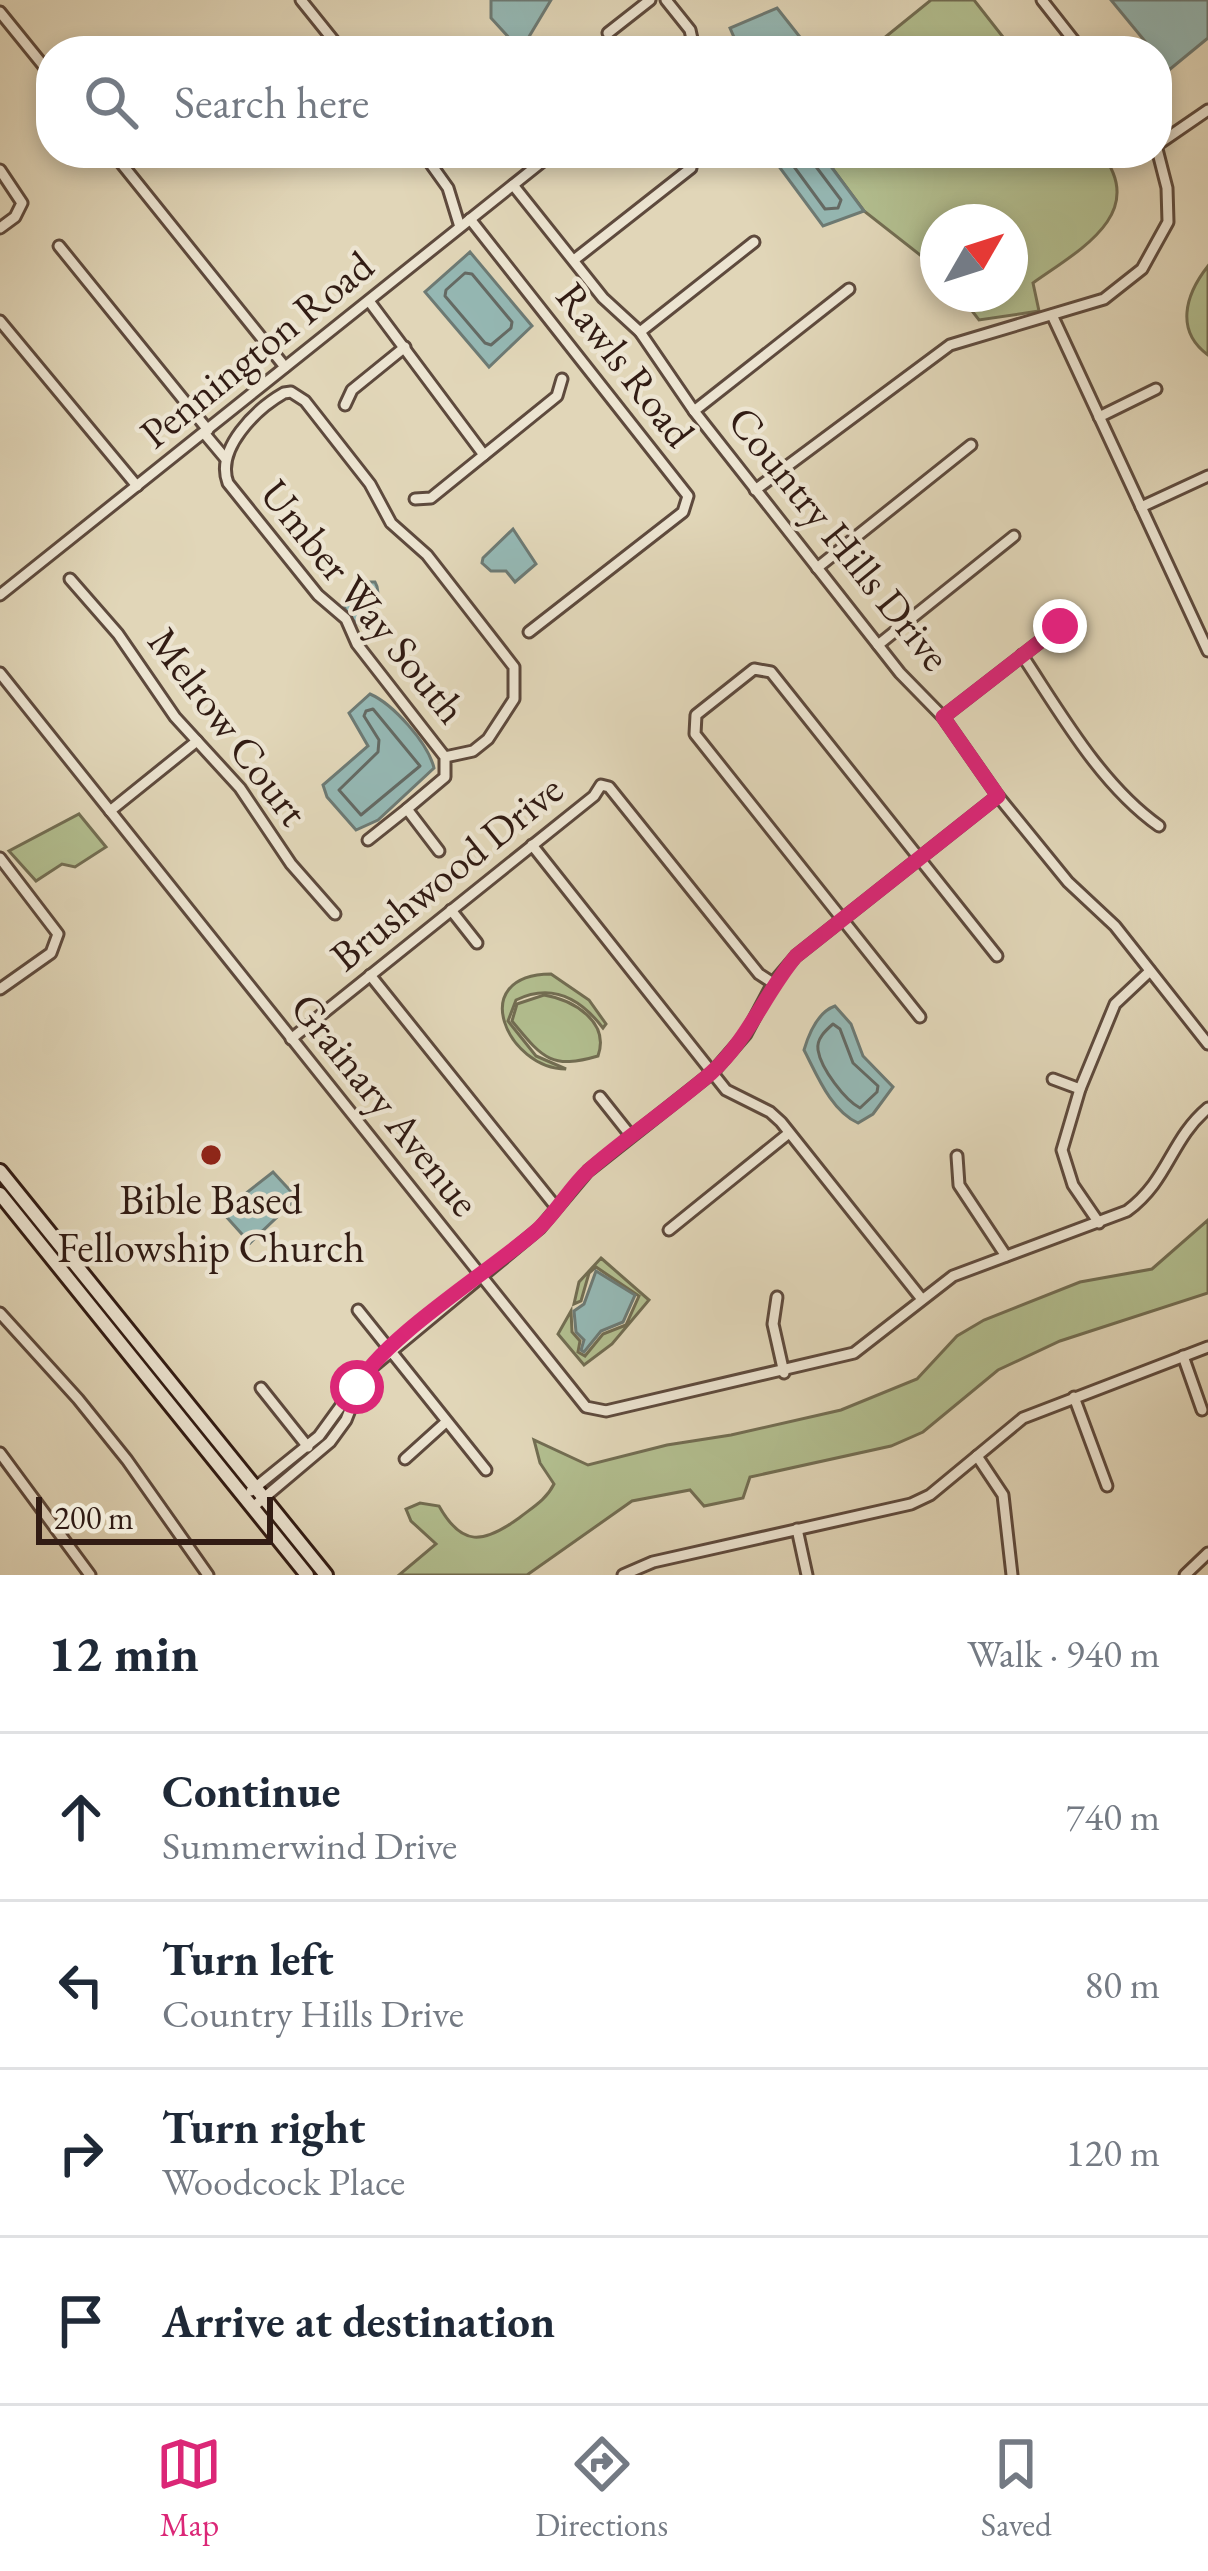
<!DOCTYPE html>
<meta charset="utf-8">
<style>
:root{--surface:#fff;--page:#f6f6f7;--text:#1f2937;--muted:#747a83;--line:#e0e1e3;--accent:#db2777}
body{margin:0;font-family:"EB Garamond",serif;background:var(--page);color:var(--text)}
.compass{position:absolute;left:920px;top:204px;width:108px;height:108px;border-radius:50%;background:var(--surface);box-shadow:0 6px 18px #0003;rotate:51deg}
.scale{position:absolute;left:36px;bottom:30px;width:237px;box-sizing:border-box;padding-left:12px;border:6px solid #321c14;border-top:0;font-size:33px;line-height:42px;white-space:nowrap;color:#321c14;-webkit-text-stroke:9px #ece4d1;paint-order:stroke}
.stop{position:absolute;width:36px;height:36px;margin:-27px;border:9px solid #db2777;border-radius:50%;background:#fff}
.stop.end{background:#db2777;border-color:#fff;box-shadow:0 3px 12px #0008}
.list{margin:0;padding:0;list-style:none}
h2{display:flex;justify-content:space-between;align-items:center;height:156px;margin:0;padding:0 48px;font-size:51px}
h2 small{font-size:39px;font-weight:400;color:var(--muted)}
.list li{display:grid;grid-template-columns:78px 1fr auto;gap:36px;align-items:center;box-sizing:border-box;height:168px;padding:0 48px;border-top:3px solid var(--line)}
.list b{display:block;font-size:45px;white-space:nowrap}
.list p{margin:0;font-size:39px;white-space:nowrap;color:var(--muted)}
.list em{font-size:39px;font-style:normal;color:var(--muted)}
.icon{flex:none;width:66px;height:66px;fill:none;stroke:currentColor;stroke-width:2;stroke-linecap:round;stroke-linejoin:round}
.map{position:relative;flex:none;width:1208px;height:1575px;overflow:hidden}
.search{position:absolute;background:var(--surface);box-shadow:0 6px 18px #0003;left:36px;right:36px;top:36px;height:132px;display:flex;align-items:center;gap:30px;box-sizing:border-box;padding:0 42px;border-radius:48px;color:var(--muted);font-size:45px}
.sheet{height:828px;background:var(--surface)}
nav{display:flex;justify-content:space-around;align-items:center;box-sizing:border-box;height:168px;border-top:3px solid var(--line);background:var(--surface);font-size:33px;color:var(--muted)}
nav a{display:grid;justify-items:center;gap:6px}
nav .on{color:var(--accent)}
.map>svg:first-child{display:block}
</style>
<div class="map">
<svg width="1208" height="1575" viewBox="0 0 1208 1575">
<rect width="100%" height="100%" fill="#e1d6b8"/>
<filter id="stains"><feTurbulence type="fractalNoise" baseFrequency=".00167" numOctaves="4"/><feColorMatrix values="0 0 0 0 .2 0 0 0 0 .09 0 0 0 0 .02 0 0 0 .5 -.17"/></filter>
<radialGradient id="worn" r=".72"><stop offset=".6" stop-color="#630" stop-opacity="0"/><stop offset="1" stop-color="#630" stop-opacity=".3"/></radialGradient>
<g fill="#b2be8f" stroke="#726d52" stroke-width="3">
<polygon points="931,0 974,0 1014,51 868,51"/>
<path d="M821,153H1101C1150,214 1076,252 1033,283L1039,311L979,320L959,294H1010V222H938V269L864,211Z"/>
<path d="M1208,266V355C1175,331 1185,295 1208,266Z"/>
<polygon points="79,814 106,847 75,867 62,864 36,881 9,851"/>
<path d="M551,974L589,1000L606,1024L603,1028C580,998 551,983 516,1000L508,1021L536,1056L566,1069C508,1069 465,975 551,974Z"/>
<path d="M544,995C574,1000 610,1022 598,1056C550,1070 542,1057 512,1021L517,1004Z"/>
<path d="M1208,1220V1293L1060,1341L998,1370L923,1432L891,1446L750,1477L743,1498L704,1506L690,1490L632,1501L527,1575H399L436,1544L411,1521L406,1509L420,1503L439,1506C462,1547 483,1544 519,1518C533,1507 546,1500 554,1484L540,1463L534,1440L588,1465L667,1445L731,1435L841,1410L917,1379L957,1336L984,1320L1080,1282L1152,1269Z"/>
<polygon points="601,1258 649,1300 612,1344 584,1365 558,1334 571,1311 572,1332 580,1341 578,1352 585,1356 603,1334 626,1325 639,1296 596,1267 589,1273 581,1301 574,1304 579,1282"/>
</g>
<g fill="#95b8b4" stroke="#6d7a74" stroke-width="3">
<polygon points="491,0 551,0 527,40 512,41 491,18"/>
<polygon points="1111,0 1208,0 1208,38 1169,70 1157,51 1153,51"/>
<polygon points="777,8 811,51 740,51 730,28"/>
<polygon points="769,153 821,153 864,211 823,226"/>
<polygon points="470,252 532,326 489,367 425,292"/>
<polygon points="513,529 536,564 515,582 506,571 491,571 482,563 483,558"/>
<path d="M367,582H375C383,594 372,621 363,627L348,617L343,603Z"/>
<path d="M370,694C393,704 428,743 434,768L378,820L356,830L327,797L323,785L368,746L349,713Z"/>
<path d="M835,1006L851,1024L863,1056L893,1087L873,1114L858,1123C831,1111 817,1075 804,1050C809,1033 818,1012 835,1006Z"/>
<polygon points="273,1172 297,1198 250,1243 222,1212"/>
<polygon points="596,1271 635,1295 623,1322 601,1331 584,1352 581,1350 584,1340 576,1332 574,1311 584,1304"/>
</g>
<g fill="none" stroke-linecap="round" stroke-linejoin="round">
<g stroke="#646a64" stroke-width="3">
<polyline points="784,153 825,209 838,208 841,200 814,164 812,153"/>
<polygon points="465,273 472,274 512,322 511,328 491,345 485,343 445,296 446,290"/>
<polygon points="373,709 420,766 361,815 339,790 378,752 379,740 364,716 366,711"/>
<path d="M833,1024L840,1029L853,1063L878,1086L877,1092L860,1108C845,1100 821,1069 818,1050C816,1039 826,1030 833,1024Z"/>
</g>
<g stroke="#5e4a3d" stroke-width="15">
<g id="street">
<polyline points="301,0 342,51"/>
<polyline points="666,0 690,30 692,39 681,51"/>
<polyline points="1042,0 1082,51"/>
<polyline points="0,12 51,75"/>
<polyline points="608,33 650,0"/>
<polyline points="1157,145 1208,110"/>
<polyline points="113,153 285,367"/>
<polyline points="423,153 448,188 460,227"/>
<polyline points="0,170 22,203 15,217 0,228"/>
<polyline points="513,185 603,298 640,332 694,411 900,673 943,717 998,796 1068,882 1115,926 1208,1044"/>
<polyline points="470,219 688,496 683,512 529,632"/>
<polyline points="59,246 208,430"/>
<polyline points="574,260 691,168"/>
<polyline points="369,301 484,455"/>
<polyline points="1052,315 1208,651"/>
<polyline points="0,321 137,486"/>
<polyline points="640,332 754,242"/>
<polyline points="345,405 352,390 405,347"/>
<polyline points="694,411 849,289"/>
<polyline points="1099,417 1156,389"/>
<polyline points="204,433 225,458"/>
<polyline points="755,490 950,345 1104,299 1142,269 1168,222 1167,188 1157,149"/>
<polyline points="415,499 431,498 557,396 562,379"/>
<polyline points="1141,507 1208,476"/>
<polyline points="817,568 971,445"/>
<polyline points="70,579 118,634 175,717 240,788 291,864 335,914"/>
<polyline points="0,595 553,153"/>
<polyline points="878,645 1014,536"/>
<path d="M1022,655C1061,714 1101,785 1159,826"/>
<path d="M0,673L586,1407L606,1411L854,1353L953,1276L1127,1211C1169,1180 1170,1140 1208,1108"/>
<polyline points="943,717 1060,626"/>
<path d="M407,809L445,777V757L357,644L346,619L318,595L228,483C215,449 256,409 284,393L291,392L305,401L370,484L391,523L427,555L514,667V699L488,739L473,751L445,757"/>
<polyline points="110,811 197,741"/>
<polyline points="368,840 407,809 439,851"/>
<polyline points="532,845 726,1090 770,1112 781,1122 921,1298"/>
<polyline points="0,858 58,934 51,953 0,989"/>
<polyline points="451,910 477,943"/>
<polyline points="370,975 556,1207"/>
<polyline points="920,1017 695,734 696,715 754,669 771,672 997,956"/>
<polyline points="291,1039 594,796 601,785 609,787 759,974 773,983"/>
<polyline points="1053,1079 1080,1089"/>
<polyline points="600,1097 631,1136"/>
<polyline points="957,1156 959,1185 1006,1256"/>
<polyline points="1099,1223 1073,1185 1062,1150 1080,1089 1115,1004 1150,971"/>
<polyline points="669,1230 789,1133"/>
<polyline points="777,1297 773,1324 784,1373"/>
<polyline points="358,1310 486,1470"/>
<polyline points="0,1313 78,1399 127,1460 208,1575"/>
<polyline points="1183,1356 1202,1410"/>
<polyline points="364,1374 540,1228 588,1171 713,1072 746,1034 773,983 796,956 998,796"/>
<polyline points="261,1388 308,1447"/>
<polyline points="1074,1397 1107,1486"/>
<polyline points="0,1453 90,1575"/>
<polyline points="977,1456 1003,1495 1012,1575"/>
<polyline points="405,1459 446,1422"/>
<polyline points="251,1491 319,1436 364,1374 346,1420 330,1442 253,1507"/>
<polyline points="797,1529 807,1575"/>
<polyline points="623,1575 653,1562 911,1504 930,1495 1023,1418 1208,1347"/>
<polyline points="1185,1575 1208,1553"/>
</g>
</g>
<g stroke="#321c14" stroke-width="18">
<g id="secondary">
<polyline points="0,1171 326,1575"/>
<polyline points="0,1194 307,1575"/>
</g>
</g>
<use href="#street" stroke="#ece4d1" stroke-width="9"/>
<use href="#secondary" stroke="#ece4d1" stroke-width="12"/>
</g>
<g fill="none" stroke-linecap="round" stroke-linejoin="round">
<path stroke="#db2777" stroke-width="15" d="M357,1387C380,1340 491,1270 535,1232C556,1214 569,1188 589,1170C628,1136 672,1107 711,1073C748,1040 765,993 796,956L998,796L943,717L1060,626"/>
</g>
<circle fill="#8f2418" stroke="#ece4d1" stroke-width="4.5" cx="211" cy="1155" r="12"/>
<g text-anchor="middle" stroke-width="9" stroke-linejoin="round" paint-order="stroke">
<g font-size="42" fill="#321c14" stroke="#ece4d1">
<text transform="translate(256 349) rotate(-39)" y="15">Pennington Road</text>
<text transform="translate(626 364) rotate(52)" y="15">Rawls Road</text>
<text transform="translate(840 538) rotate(51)" y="15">Country Hills Drive</text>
<text transform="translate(364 601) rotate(51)" y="15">Umber Way South</text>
<text transform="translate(229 726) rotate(53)" y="15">Melrow Court</text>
<text transform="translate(446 872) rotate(-39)" y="15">Brushwood Drive</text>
<text transform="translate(386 1104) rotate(51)" y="15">Grainary Avenue</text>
</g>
<g font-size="42" fill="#321c14" stroke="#ece4d1">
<text x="211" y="1214">Bible Based<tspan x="211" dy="48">Fellowship Church</tspan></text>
</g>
</g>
<rect width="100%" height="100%" filter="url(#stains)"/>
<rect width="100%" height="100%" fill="url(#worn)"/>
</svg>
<svg class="compass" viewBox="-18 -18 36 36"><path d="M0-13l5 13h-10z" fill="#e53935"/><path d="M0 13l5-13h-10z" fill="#747a83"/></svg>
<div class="scale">200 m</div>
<div class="stop" style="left:357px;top:1387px"></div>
<div class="stop end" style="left:1060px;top:626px"></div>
<div class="search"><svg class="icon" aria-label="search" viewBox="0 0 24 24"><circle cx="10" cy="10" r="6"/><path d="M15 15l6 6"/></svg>Search here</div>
</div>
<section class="sheet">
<h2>12 min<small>Walk · 940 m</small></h2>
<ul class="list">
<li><svg class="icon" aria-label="ahead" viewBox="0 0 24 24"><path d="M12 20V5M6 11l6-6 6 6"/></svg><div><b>Continue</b><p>Summerwind Drive</p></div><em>740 m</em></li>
<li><svg class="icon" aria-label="left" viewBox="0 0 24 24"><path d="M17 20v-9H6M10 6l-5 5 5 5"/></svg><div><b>Turn left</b><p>Country Hills Drive</p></div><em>80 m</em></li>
<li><svg class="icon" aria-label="right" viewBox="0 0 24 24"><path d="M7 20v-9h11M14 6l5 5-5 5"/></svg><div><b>Turn right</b><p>Woodcock Place</p></div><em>120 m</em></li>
<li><svg class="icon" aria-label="arrive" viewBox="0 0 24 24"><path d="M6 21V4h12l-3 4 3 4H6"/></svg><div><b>Arrive at destination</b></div></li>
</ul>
</section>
<nav>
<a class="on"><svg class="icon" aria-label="map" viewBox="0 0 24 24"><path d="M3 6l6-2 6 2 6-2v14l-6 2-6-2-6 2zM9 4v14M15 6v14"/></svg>Map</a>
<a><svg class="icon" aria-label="directions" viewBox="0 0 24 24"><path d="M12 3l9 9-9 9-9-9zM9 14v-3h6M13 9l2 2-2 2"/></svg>Directions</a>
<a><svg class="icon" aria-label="saved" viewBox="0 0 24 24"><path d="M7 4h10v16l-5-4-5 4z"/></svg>Saved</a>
</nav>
